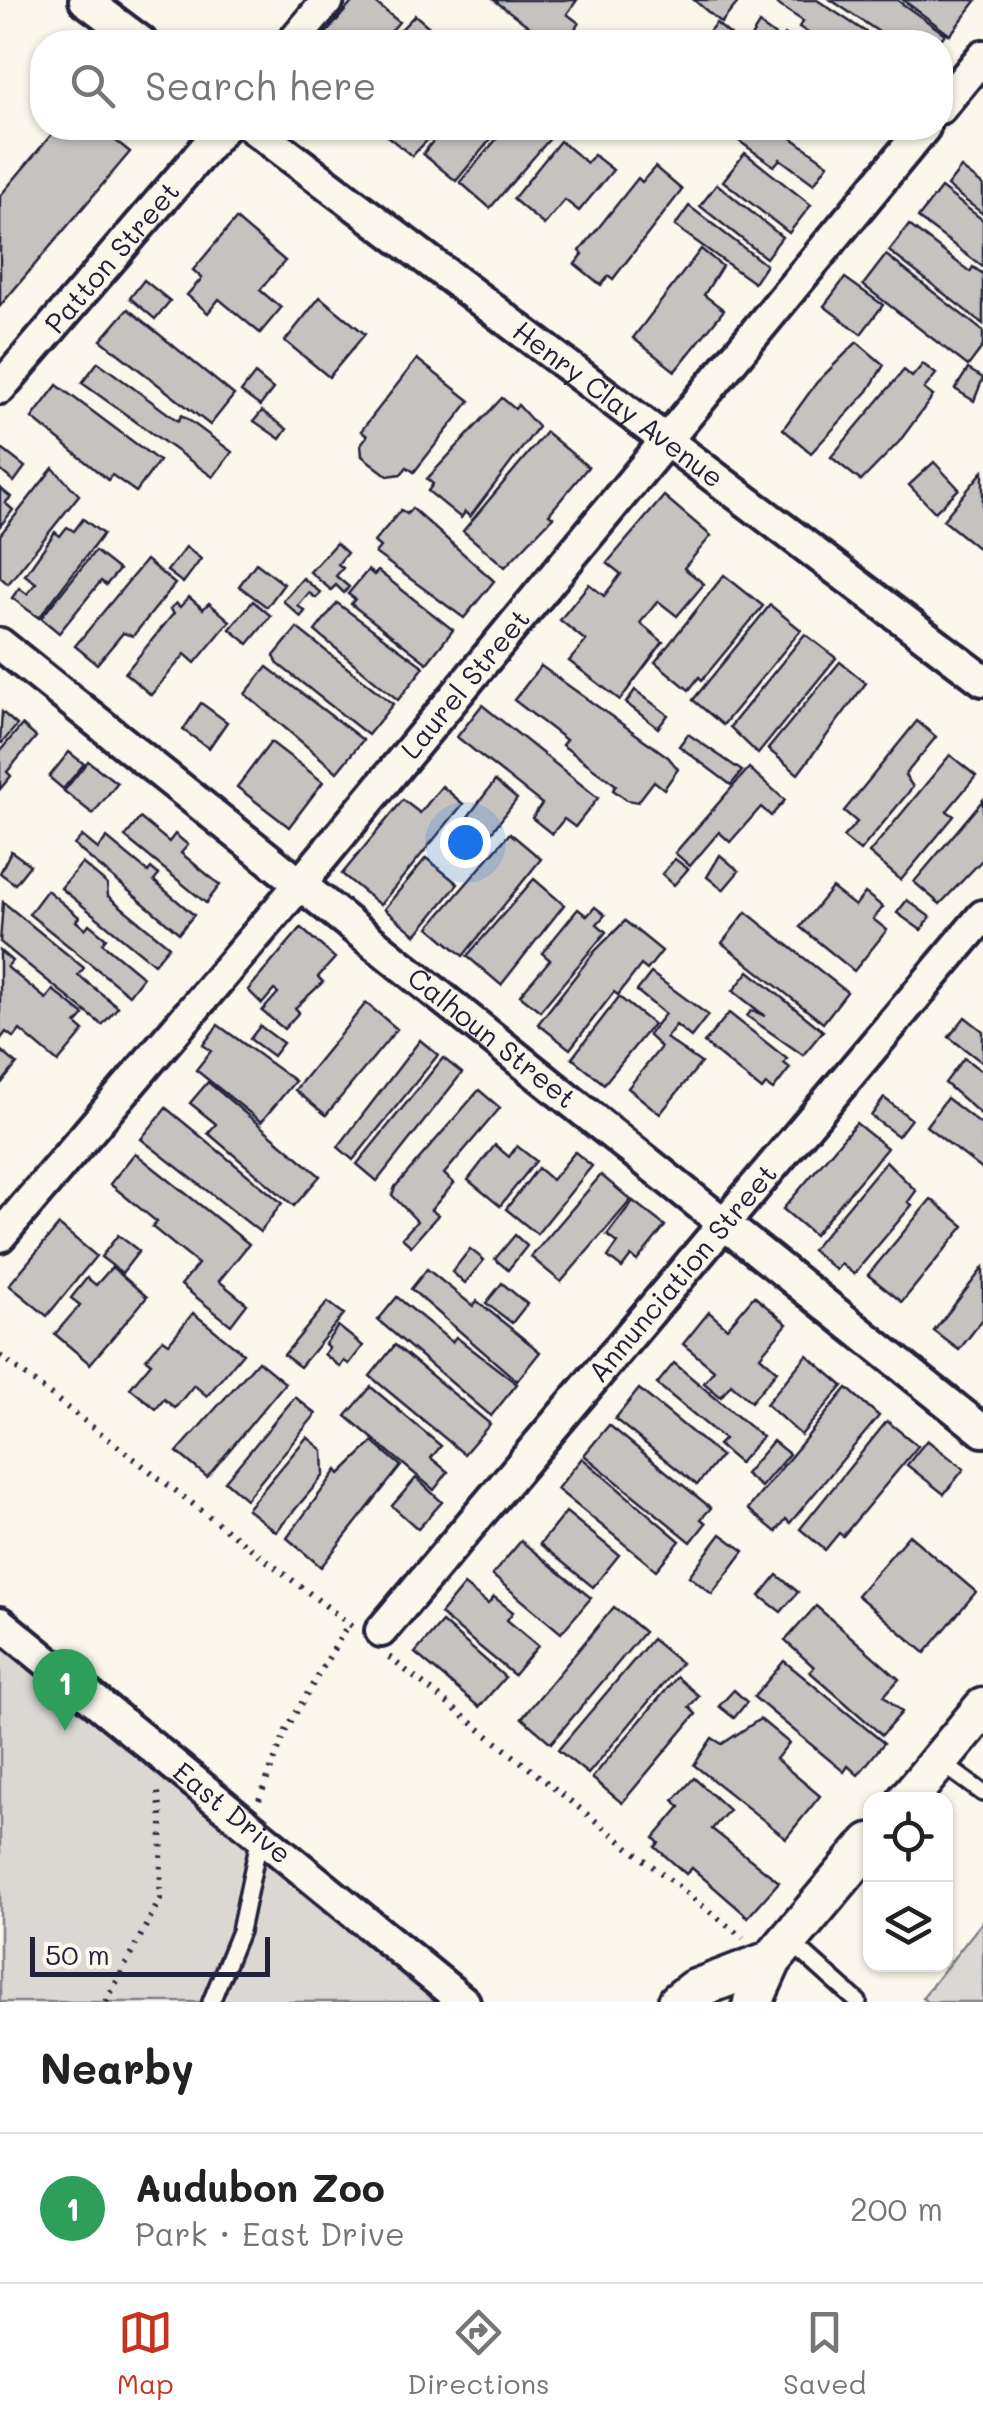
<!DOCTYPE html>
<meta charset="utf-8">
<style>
:root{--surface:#fff;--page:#f6f6f6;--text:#222;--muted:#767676;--line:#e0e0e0;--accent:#c8321e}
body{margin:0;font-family:Mali,sans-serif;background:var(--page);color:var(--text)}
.controls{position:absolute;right:30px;bottom:30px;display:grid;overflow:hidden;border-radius:20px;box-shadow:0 2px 8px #0004}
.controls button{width:90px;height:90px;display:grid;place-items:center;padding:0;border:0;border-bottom:2px solid var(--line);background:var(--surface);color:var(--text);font:50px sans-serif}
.scale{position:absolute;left:30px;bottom:25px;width:240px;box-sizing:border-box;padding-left:10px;border:5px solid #22223b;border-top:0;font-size:28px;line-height:35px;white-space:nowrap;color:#22223b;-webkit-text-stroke:8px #fbf7ec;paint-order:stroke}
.you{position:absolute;left:465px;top:842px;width:35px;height:35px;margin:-25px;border:8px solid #fff;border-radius:50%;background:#1a73e8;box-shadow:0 0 0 15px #1a73e833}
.badge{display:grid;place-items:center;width:65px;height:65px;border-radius:50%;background:var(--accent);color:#fff;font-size:32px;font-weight:700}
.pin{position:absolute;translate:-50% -82px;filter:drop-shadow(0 2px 5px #0008)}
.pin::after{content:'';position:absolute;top:52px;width:35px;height:30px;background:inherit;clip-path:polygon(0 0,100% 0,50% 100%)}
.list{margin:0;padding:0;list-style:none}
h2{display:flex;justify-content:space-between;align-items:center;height:130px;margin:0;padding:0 40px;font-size:42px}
h2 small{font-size:32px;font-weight:400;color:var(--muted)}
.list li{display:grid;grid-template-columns:65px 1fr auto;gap:30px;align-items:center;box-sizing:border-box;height:150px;padding:0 40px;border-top:2px solid var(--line)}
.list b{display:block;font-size:38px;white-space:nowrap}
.list p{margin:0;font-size:32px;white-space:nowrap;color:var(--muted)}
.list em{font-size:32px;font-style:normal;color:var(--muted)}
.icon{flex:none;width:55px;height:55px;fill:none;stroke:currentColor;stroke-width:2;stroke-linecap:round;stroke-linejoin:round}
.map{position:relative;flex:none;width:983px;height:2002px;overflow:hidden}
.search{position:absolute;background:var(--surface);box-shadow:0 2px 8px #0004;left:30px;right:30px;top:30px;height:110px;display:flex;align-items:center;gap:25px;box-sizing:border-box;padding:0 35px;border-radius:40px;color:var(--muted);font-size:38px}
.sheet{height:280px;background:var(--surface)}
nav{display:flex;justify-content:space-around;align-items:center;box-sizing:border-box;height:140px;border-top:2px solid var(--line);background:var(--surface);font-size:28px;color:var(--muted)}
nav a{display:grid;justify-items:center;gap:5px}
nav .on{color:var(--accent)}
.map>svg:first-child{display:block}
</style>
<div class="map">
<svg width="983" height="2002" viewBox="0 0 983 2002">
<rect width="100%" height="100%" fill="#fbf7ec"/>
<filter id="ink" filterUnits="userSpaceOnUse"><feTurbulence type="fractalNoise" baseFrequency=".01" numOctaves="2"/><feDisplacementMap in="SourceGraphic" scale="20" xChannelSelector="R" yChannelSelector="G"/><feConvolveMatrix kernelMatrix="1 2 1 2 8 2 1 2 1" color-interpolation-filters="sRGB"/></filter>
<g filter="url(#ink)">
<g fill="#dbd8d3" stroke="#7e7d87" stroke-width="2.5">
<polygon points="0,1627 455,2002 0,2002"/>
<polygon points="983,1921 983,2002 927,2002 922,1998"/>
</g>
<g fill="#c6c2c0" stroke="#22223b" stroke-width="2.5">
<polygon points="354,0 372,0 399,22 382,42 319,42"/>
<polygon points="494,0 577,0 567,14 579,23 565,42 551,36 547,40"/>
<polygon points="694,0 740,0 721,23"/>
<polygon points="780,0 817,0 881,42 822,42 799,27 803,21 777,4"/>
<polygon points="831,0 897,0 945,34 939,42 894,42"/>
<polygon points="903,0 974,0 976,1 950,35"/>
<polygon points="415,15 442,38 438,42 389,42"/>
<polygon points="716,23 739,42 700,42"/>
<polygon points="759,24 781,40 785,35 796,42 748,42"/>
<polygon points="57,128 100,128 130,152 0,306 0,196"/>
<polygon points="386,128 439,128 412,156 382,132"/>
<polygon points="443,128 500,128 456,181 423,154"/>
<polygon points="506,128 559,128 490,208 460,182"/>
<polygon points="721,128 778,128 828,164 814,184 780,159 774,166"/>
<polygon points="560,141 587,163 594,155 613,170 579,211 565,200 544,225 513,199"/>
<polygon points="745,153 811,205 789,233 723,181"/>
<polygon points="655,167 682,190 613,279 609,276 601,285 575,264 583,254 580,251 638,178 642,182"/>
<polygon points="961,168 983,185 983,214 947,186"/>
<polygon points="717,184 782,237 766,258 700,206"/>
<polygon points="941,188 983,220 983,267 918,218"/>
<polygon points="689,206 766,265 754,283 675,226"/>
<polygon points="236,219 285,261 260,290 281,308 260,333 219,299 208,313 187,295 202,278 193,270"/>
<polygon points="909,225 970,272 973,267 983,274 983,324 889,251"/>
<polygon points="701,249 722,266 704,295 724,310 675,371 633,338"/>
<polygon points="886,255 983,331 983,346 968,366 863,285"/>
<polygon points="845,278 883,305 861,334 824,306"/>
<polygon points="144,280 170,301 155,319 130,298"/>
<polygon points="320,297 365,334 329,377 285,341"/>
<polygon points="128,309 234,395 210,425 101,340"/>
<polygon points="857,342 884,365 868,391 811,453 783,429 817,382"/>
<polygon points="417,359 470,401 414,472 407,467 401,474 388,476 362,456 361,444 367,436 361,431"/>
<polygon points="98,362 178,421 182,415 232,452 213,477 82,383"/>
<polygon points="923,364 936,374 924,389 933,396 899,442 861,481 831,457 904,370 912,377"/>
<polygon points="968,369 983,378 974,401 955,389"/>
<polygon points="255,374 273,389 260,406 241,392"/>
<polygon points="57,385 159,461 136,492 112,475 108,480 32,418"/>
<polygon points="502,398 515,409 518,405 538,427 470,517 465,512 461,518 428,491 433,484 427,479"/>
<polygon points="262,411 287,429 280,439 254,421"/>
<polygon points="546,432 588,467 549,514 553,517 505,567 463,531"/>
<polygon points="2,449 25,467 14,482 0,470"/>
<polygon points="934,462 959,489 935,512 909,485"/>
<polygon points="53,468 79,495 8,584 0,577 0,535"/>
<polygon points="983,471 983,544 979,549 943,520"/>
<polygon points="0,488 11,497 5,503 13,510 0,526"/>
<polygon points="664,496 711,536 684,568 704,584 677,616 658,601 640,623 663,642 620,700 569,661 586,641 560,620 589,584 604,596 621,574 607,563"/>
<polygon points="412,508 494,581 464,618 375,553 380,547 374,542 401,510 407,514"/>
<polygon points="83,519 103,534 39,618 12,598 19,588 27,594 36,583 25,575 55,532 60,536 67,527 74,531"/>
<polygon points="336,543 347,553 338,564 343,568 336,576 349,587 344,593 336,585 331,590 310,572"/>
<polygon points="186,547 201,559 183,583 167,571"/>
<polygon points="95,551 119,570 106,585 101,581 59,633 41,618"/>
<polygon points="146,560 175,584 133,636 123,633 97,664 75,646"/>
<polygon points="256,563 284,584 267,607 239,586"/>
<polygon points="368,570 374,575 378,571 453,630 427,663 351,604 355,599 348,594"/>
<polygon points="724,575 763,606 702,680 699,677 689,690 655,662"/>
<polygon points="303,578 321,593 316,598 309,593 298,606 305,611 301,617 283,601"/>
<polygon points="189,597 203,609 209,603 230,621 195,663 185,654 151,695 125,673 174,613 170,609 176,603 180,607"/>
<polygon points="253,601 271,616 248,644 230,629"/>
<polygon points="337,603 424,667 398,700 315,631"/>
<polygon points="770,605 801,630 723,725 693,700"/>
<polygon points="297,628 393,704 368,735 278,664 274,656"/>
<polygon points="805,634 836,658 758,754 730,727"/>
<polygon points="840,662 866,683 798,774 768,749"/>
<polygon points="541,666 668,757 678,769 664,789 654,781 638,802 627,800 613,790 616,785 562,745 566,740 514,700"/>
<polygon points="267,667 363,740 337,772 245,694"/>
<polygon points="635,690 668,715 658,728 626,703"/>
<polygon points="201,703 227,722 209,748 183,730"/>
<polygon points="482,705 598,798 575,827 564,819 552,834 532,818 542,804 457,737"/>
<polygon points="2,712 17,725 2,743 0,741"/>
<polygon points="917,721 936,737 905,775 913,787 860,851 843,837 857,822 844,811"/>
<polygon points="22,725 36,737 7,772 11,776 0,789 0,751"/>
<polygon points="688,734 742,771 731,785 679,746"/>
<polygon points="271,742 323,782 289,827 237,787"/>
<polygon points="69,752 84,764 63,789 49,777"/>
<polygon points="950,755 976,776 947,811 954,816 901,880 869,853"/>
<polygon points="88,761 117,783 93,814 64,791"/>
<polygon points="749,768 785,800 771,816 761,807 730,842 719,832 690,866 675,853"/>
<polygon points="495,781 517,799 477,851 455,834"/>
<polygon points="442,786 463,804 380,905 342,874 403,800 420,813"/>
<polygon points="983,800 983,859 940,904 914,882"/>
<polygon points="140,818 169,842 175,834 188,845 181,853 220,885 206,903 125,837"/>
<polygon points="510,833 541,859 463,956 429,927"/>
<polygon points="82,836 98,849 107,838 148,872 151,868 159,875 154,881 194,915 179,933 74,845"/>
<polygon points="11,851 30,865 15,884 0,873"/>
<polygon points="720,855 739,871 723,890 707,877"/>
<polygon points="426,858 458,884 416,935 384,909"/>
<polygon points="675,859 688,869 674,885 662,874"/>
<polygon points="82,863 107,884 108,896 169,946 154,964 61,888"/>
<polygon points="534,879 564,905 501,985 467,956"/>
<polygon points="832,888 855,906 865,893 883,907 873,919 887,930 854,971 800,927"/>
<polygon points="47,890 79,917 76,921 85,929 89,924 106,938 102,943 143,977 129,995 29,914"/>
<polygon points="907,900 930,917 921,930 897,913"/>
<polygon points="3,902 84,968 78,975 118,1007 102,1025 0,942"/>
<polygon points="595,907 605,915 597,924 606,932 540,1011 520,995 550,960 542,953 578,909 587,916"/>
<polygon points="746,912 847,992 823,1023 722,943"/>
<polygon points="625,921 662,951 647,970 641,965 618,995 614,992 570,1049 538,1024 595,951"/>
<polygon points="301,928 335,958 318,977 323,982 295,1008 299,1012 284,1029 262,1011 278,993 274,990 262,1004 248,990"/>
<polygon points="0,951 12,961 7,967 46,999 53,990 84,1015 76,1024 84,1031 58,1062 20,1030 14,1038 6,1032 0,1040"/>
<polygon points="749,971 823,1031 803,1055 747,1016 752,1010 765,1016 733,991"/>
<polygon points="651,973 708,1015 691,1037 676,1025 666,1038 701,1063 660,1114 628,1088 661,1047 648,1035 665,1014 637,991"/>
<polygon points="619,997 653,1024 604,1084 572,1058"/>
<polygon points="366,1003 397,1029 326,1115 295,1090"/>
<polygon points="729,1013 787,1059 784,1063 790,1068 773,1090 766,1085 762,1090 704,1043"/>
<polygon points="965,1017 983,1031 983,1063 949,1037"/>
<polygon points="218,1025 295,1081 261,1122 196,1070 211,1051 203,1045"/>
<polygon points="260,1026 283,1043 273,1056 250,1039"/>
<polygon points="420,1040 438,1055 353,1160 338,1147"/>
<polygon points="0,1050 17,1064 0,1085"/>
<polygon points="443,1058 462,1073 377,1181 357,1164"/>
<polygon points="964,1058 983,1072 983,1116 945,1083"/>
<polygon points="208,1082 320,1176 294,1206 208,1133 216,1124 190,1103"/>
<polygon points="479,1090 500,1108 444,1174 454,1183 431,1210 438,1215 411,1246 402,1238 417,1221 392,1195 395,1187"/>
<polygon points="884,1098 911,1119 898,1136 871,1116"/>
<polygon points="947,1098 983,1126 983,1170 926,1126"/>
<polygon points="166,1108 282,1203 260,1232 141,1139"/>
<polygon points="856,1123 887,1148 814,1235 783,1209"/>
<polygon points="495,1145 509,1157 517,1146 536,1161 500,1206 468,1180"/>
<polygon points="575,1152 592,1166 537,1234 506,1209 538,1168 552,1180"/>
<polygon points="135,1153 249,1244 219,1281 247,1304 231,1325 181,1285 198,1264 152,1227 157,1222 110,1184"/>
<polygon points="886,1161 916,1191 908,1202 912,1205 854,1274 841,1264 836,1270 812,1250"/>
<polygon points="601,1175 631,1200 561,1282 531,1257"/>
<polygon points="931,1199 964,1226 902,1302 868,1275"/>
<polygon points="633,1201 665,1226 637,1261 631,1256 622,1268 608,1257 618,1243 607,1235"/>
<polygon points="59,1225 96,1256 47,1316 9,1285"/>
<polygon points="118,1235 139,1251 122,1273 101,1257"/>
<polygon points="515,1235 527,1246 508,1270 495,1259"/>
<polygon points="470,1249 484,1260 465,1283 452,1272"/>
<polygon points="112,1267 147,1297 90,1364 55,1334 80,1305 71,1298 87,1278 96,1285"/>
<polygon points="983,1268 983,1319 959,1350 934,1331"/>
<polygon points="427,1269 473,1306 477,1301 540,1352 517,1381 411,1289"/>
<polygon points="502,1283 527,1304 512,1323 486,1303"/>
<polygon points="754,1296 787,1324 760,1356 777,1371 751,1402 731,1384 721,1397 704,1383 714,1370 683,1344 709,1312 727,1328"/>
<polygon points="397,1297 452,1342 456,1337 517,1384 491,1416 378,1320"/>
<polygon points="328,1302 344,1314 300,1367 284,1355"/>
<polygon points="193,1313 243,1353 207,1396 194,1385 175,1408 164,1399 156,1409 130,1388 151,1363 146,1359 163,1339 169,1343"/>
<polygon points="338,1326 363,1346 349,1364 344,1361 340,1367 324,1354 329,1348 325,1344"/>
<polygon points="395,1345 490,1424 464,1454 370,1376"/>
<polygon points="807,1355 843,1386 801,1435 766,1404"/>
<polygon points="258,1361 285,1383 207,1477 177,1452"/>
<polygon points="674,1363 762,1437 739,1463 718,1445 724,1439 657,1384"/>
<polygon points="371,1387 441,1446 431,1458 448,1472 434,1490 346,1416"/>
<polygon points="847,1388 879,1416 790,1523 786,1519 776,1532 748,1509"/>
<polygon points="639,1389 721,1456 697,1485 615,1419"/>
<polygon points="295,1397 316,1414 246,1499 225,1481"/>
<polygon points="887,1421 918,1446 843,1536 839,1533 825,1550 800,1529"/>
<polygon points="609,1425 711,1508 701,1519 706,1523 691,1542 584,1455"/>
<polygon points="307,1437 323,1450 324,1475 276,1532 247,1509"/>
<polygon points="927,1440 964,1469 944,1494 907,1465"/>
<polygon points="773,1441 789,1454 761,1487 745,1474"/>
<polygon points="373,1442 401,1466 321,1567 287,1538 337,1470 340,1474"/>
<polygon points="582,1458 680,1541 656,1570 557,1489"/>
<polygon points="416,1478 442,1502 418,1529 392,1506"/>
<polygon points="566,1512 619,1555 593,1587 540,1544"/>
<polygon points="721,1534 744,1551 712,1594 689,1576"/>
<polygon points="909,1535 976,1592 925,1653 857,1595"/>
<polygon points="521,1541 591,1598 561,1633 492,1575"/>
<polygon points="777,1575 798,1592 781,1612 760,1596"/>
<polygon points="464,1585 488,1604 494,1597 513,1612 507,1620 538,1646 514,1675 440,1614"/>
<polygon points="816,1606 899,1679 884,1696 902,1712 882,1735 810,1672 814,1667 785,1641"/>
<polygon points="614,1607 644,1632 551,1743 522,1718"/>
<polygon points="442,1622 505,1677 479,1707 415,1653"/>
<polygon points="652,1639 681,1663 588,1774 558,1750"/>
<polygon points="784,1661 884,1743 858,1775 848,1766 844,1772 754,1697"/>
<polygon points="677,1677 699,1696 689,1707 696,1714 622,1803 592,1778"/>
<polygon points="734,1690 747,1702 734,1718 719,1706"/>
<polygon points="760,1719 789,1743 776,1759 820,1796 786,1838 694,1765 712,1738 722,1744"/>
<polygon points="694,1778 729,1810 712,1829 779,1882 748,1917 692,1868 686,1874 655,1847 659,1843 654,1838 680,1807 674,1800"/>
</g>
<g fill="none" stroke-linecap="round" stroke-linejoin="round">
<g stroke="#22223b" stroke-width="22">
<g id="service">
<polyline points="939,1761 983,1793"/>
<polyline points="789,1940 858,2002"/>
<polyline points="211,2002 240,1931 260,1836"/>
</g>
</g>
<g stroke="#22223b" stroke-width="38">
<g id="minor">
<polyline points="85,0 141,42"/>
<polyline points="293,42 328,0"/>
<polyline points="940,108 983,56"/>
<path id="s1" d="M253,128L983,680"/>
<path id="s2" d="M0,388L223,128"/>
<path id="s3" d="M0,644L983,1431"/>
<path id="s4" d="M0,1236L300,884L924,128"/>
<path id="s5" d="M0,1623L464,2002"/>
<path id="s6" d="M381,1631L983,916"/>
</g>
</g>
<g stroke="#22223b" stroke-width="45">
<g id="tertiary">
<polyline points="907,1800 983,1708"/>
<polyline points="678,2002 693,1990 772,1960"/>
<polyline points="753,2002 772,1960 870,1843"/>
</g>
</g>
<g stroke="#22223b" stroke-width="6" stroke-dasharray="2.5 8" stroke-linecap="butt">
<polyline points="0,1356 352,1626"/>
<polyline points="389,1657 743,1938"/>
<polyline points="259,1800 287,1728 349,1623"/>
<polyline points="106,2002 160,1899 162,1821 158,1792"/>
</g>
<use href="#service" stroke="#fbf7ec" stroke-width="15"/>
<use href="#minor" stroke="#fbf7ec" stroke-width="30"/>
<use href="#tertiary" stroke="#fbf7ec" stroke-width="38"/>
</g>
</g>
<g text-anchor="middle" stroke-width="10" stroke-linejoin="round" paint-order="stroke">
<g font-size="28" fill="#22223b" stroke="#fbf7ec">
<text dy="10" stroke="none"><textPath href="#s2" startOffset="172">Patton Street</textPath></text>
<text dy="10" stroke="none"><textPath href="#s1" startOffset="458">Henry Clay Avenue</textPath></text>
<text dy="10" stroke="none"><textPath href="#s4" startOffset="722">Laurel Street</textPath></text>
<text dy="10" stroke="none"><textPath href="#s3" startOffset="630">Calhoun Street</textPath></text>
<text dy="10" stroke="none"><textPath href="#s6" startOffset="468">Annunciation Street</textPath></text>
<text dy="10" stroke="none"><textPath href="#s5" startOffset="300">East Drive</textPath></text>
</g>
</g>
</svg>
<div class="controls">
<button><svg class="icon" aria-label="locate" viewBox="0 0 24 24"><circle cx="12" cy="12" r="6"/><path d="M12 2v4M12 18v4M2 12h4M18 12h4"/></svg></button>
<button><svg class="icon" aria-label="layers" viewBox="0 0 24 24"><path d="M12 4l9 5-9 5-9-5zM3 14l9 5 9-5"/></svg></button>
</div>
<div class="scale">50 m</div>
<div class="you"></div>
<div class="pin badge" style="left:65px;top:1731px;background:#2e9e5b">1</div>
<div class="search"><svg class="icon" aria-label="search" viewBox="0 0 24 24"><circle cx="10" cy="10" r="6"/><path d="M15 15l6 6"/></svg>Search here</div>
</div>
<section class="sheet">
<h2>Nearby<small></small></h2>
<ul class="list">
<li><span class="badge" style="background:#2e9e5b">1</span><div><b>Audubon Zoo</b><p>Park · East Drive</p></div><em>200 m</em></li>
</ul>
</section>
<nav>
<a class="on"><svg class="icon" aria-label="map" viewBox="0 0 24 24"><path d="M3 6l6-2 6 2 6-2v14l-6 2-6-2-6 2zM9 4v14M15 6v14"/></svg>Map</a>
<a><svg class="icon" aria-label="directions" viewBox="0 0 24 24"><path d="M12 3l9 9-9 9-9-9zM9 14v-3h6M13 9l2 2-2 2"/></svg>Directions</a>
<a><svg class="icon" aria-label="saved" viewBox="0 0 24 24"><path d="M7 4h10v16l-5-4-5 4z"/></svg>Saved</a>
</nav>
